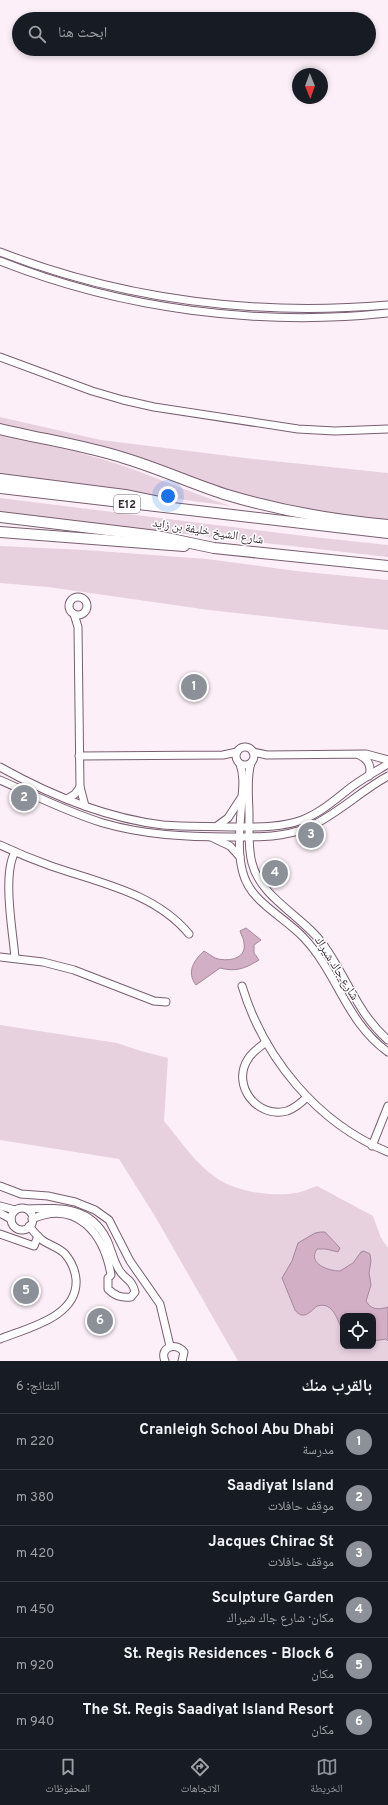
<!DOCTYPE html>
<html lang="ar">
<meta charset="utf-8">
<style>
:root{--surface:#171b24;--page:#20242c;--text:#f1f3f6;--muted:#9ea1a6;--line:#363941;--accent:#8c9099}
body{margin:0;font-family:Overpass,"Noto Naskh Arabic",sans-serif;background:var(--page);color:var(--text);direction:rtl}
.controls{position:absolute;right:12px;bottom:12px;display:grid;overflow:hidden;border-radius:8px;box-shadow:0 2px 6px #0003}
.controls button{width:36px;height:36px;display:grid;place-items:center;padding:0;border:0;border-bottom:1px solid var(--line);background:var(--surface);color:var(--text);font:20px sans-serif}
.compass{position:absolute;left:292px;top:68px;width:36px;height:36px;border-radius:50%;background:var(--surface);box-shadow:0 2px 6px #0003;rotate:179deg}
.you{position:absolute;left:168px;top:496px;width:14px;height:14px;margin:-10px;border:3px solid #fff;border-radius:50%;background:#1a73e8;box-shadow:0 0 0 6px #1a73e833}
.badge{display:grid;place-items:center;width:26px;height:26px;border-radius:50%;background:var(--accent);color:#fff;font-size:13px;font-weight:700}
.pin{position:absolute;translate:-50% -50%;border:2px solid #fff;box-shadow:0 1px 4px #0006}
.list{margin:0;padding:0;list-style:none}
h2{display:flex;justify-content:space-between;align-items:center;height:52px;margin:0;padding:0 16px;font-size:17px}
h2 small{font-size:13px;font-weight:400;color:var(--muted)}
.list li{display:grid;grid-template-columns:26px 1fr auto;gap:12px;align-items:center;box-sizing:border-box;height:56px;padding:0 16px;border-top:1px solid var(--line)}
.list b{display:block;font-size:15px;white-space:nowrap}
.list p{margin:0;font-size:13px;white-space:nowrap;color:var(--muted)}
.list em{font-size:13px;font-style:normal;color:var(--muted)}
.icon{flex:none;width:22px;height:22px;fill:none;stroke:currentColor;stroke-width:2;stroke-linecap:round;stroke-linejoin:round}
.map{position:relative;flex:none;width:388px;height:1361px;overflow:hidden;direction:ltr}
.search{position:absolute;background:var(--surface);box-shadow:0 2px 6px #0003;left:12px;right:12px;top:12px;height:44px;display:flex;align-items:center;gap:10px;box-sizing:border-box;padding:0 14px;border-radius:22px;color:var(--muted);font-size:15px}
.sheet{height:388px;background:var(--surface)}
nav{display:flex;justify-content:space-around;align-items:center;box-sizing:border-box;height:56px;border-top:1px solid var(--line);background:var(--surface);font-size:11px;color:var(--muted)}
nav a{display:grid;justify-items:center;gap:2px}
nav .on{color:var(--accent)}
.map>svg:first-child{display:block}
</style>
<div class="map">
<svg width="388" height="1361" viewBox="0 0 388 1361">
<rect width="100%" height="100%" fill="#fceff7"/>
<g fill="#e8d1df" fill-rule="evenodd">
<path d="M0,417L101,440L253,459L388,473V523C341,516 293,510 247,497C165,473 84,442 0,423Z"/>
<path d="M0,435C34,442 68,449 102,459C146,472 187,492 231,506L0,476Z"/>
<polygon points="0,498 313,537 388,545 388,557 0,513"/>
<polygon points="0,546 85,550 207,559 296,571 388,580 388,630 209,610 48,587 0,583"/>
<path d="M0,1025L117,1043L141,1051L168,1058L164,1121C181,1141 196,1165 218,1179C237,1192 274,1197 296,1193C303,1192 310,1188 317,1186L373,1216L381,1238L388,1248V1361H238L156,1218L119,1159L0,1140ZM343,1316H373V1346H343Z"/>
</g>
<g fill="#d3afc6" stroke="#a4879a">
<path d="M246,928L261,940L254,945V953L259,960C244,969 236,972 220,968L196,985C186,972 194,960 204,951C208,953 211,956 215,958C226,962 247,960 244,943C244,939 241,935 240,931Z"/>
<path d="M321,1232H325L340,1248L338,1252L326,1249H317C307,1264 329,1271 340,1271L353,1263L361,1252L364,1251L370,1254L371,1261L369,1273L371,1285L366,1301C371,1310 379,1310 388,1307V1341L386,1339L373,1341V1316H343V1331C337,1321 334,1301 317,1306C310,1312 303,1321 295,1310L282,1278L292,1261L298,1243L315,1233Z"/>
</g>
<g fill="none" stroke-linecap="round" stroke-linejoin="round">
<g stroke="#795e70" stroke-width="9">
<g id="minor">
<path d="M0,252C124,300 256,316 388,305"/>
<path d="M0,261C121,309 259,327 388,313"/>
<polyline points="0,357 92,391 123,400 154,407 298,429 335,431 388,429"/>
<circle cx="78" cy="606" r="9"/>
<polyline points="74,614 78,627 80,787 85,806"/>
<circle cx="245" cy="756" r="9"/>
<polyline points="253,752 267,755 366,754 388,760"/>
<path d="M359,755C368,759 372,766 369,776"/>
<polyline points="79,756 223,755 237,752"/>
<path d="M251,763C246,779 249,798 249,815C249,830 248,848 252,863C261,899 304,916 325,947C347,978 358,1014 388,1040"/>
<path d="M240,764C244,775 243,786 242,797C241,821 236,849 243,873C251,903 284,916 304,938C338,974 346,1022 388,1052"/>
<path d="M0,767C50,795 105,818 163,825C186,827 209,826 233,827C256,827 280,828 302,820C318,814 331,803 345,792C358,781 373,773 388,764"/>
<path d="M0,780C34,795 67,812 103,823C144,835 187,837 229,837C257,837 281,838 307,828C337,815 360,791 388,776"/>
<polyline points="67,799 75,794 80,787"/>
<polyline points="217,826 228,818 241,798"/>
<polyline points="211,837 230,846 240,857"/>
<path d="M0,845C17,853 34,860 51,866C100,883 155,893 189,934"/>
<path d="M15,852C2,875 13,932 15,958"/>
<polyline points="0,957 43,962 74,970 154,1001 166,1002"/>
<path d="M242,986C264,1058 317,1123 388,1152"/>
<path d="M266,1042C260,1047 252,1052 248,1059C231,1085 257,1119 287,1111C295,1108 301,1103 307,1097"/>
<polyline points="372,1146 388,1106"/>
<polyline points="0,1186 21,1194 48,1196 75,1202 95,1210 109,1220 130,1261 160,1304 170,1346"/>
<polyline points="0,1206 15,1210"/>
<circle cx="22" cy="1219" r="11"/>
<path d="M27,1209C59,1208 90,1205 107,1240C111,1249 113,1259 118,1268C123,1279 132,1278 135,1292L131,1297C121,1298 115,1296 108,1289V1278L111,1275C104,1234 77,1199 32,1219"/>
<polyline points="0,1213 11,1219"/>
<polyline points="0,1234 34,1246 38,1236"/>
<path d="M0,1339C27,1328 79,1317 76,1279C75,1270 71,1261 65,1254C60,1248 49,1245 42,1240C37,1236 33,1231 29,1226"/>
<path d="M165,1361C159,1348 175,1341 184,1352L182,1361"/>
</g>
</g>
<g stroke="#795e70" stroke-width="12">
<g id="highway">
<path d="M0,429C41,439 83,445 124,458C158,468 190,483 224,494C277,510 333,520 388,525"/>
<polyline points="0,479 125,495 164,503"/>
<polyline points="0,488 388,533"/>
<polyline points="0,517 157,536 214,548 388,566"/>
<polyline points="0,532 184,546"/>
</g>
</g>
<use href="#minor" stroke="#fff" stroke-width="7"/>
<use href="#highway" stroke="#fff" stroke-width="10"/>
</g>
<g text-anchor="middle" stroke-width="3" stroke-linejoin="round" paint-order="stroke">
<rect fill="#fff" stroke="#726a70" stroke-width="1" x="114" y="495" width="26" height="18" rx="3"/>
<g font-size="11" font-weight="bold" fill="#362a32">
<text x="127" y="508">E12</text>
</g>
<g font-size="12" fill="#362a32" stroke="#fff">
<text transform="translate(208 531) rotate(9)" y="4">شارع الشيخ خليفة بن زايد</text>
<text transform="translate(337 968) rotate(58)" y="4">شارع جاك شيراك</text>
</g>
</g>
</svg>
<div class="controls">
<button><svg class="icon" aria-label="locate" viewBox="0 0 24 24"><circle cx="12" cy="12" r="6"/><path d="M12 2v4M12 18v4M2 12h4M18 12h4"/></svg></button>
</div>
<svg class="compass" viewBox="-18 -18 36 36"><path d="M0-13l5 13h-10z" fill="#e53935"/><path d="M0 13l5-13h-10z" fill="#9ea1a6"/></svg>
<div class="you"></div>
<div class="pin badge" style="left:194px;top:687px">1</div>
<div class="pin badge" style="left:24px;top:798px">2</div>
<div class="pin badge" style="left:311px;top:835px">3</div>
<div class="pin badge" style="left:275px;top:873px">4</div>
<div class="pin badge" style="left:26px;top:1291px">5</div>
<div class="pin badge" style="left:100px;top:1321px">6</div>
<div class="search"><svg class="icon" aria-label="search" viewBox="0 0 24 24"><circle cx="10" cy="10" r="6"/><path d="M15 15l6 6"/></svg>ابحث هنا</div>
</div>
<section class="sheet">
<h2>بالقرب منك<small>النتائج: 6</small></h2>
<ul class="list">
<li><span class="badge">1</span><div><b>Cranleigh School Abu Dhabi</b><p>مدرسة</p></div><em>220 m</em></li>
<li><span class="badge">2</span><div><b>Saadiyat Island</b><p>موقف حافلات</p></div><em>380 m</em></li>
<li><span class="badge">3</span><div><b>Jacques Chirac St</b><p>موقف حافلات</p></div><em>420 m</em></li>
<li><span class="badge">4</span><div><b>Sculpture Garden</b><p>مكان · شارع جاك شيراك</p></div><em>450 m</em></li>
<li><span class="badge">5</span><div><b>St. Regis Residences - Block 6</b><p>مكان</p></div><em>920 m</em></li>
<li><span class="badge">6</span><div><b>The St. Regis Saadiyat Island Resort</b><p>مكان</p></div><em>940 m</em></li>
</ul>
</section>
<nav>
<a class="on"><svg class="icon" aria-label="map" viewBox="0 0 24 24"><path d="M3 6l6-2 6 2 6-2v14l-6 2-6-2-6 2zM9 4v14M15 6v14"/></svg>الخريطة</a>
<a><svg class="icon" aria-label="directions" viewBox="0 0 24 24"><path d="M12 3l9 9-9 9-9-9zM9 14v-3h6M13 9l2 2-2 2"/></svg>الاتجاهات</a>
<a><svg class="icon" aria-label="saved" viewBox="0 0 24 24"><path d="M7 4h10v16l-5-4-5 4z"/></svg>المحفوظات</a>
</nav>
